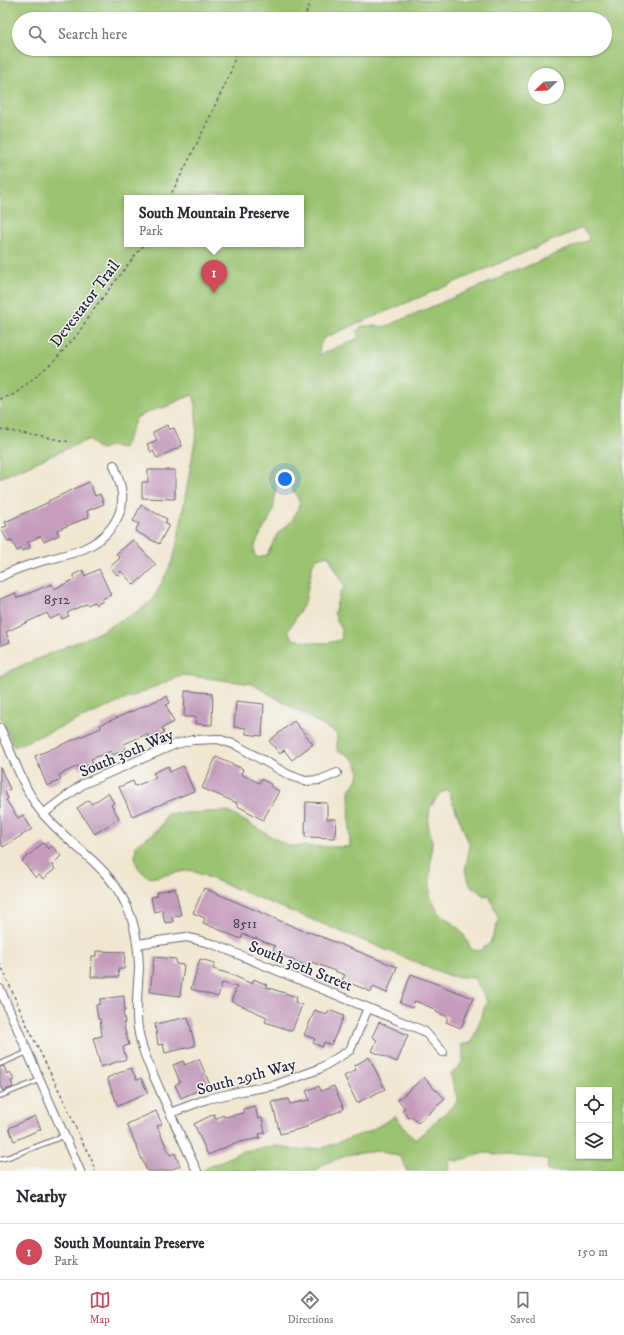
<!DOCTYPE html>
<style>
:root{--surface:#fff;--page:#f7f7f7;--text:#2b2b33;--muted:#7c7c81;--line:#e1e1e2;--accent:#d1495b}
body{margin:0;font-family:"IM FELL DW Pica",serif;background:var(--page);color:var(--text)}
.controls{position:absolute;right:12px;bottom:12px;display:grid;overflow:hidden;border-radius:0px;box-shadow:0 1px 3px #0004}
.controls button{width:36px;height:36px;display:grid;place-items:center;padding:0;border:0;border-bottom:1px solid var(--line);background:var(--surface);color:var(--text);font:20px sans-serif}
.compass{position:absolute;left:528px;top:68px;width:36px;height:36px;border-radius:50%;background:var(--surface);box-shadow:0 1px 3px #0004;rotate:247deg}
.you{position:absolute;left:285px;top:479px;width:14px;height:14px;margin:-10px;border:3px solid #fff;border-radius:50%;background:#1a73e8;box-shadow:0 0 0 6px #1a73e833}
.badge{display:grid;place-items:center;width:26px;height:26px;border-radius:50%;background:var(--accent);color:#fff;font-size:13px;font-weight:700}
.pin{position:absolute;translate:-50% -33px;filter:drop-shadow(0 1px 2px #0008)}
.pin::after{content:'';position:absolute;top:21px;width:14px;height:12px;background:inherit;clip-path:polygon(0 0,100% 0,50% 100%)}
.popup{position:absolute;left:124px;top:195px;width:180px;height:52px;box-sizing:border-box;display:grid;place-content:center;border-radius:0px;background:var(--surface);filter:drop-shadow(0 1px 3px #0005);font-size:13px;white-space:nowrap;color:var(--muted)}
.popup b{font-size:15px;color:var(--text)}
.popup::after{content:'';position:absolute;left:50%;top:100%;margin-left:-8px;border:8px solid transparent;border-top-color:var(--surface)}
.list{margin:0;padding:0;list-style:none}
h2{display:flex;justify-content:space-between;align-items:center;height:52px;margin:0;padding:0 16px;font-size:17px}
h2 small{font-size:13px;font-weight:400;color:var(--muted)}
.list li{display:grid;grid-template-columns:26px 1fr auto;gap:12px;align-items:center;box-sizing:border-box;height:56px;padding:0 16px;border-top:1px solid var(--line)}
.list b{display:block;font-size:15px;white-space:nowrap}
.list p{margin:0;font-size:13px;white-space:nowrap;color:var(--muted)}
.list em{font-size:13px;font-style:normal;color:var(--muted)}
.icon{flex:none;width:22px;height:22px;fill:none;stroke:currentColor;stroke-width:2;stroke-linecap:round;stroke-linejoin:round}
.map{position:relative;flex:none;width:624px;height:1171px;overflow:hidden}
.search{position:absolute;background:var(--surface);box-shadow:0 1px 3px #0004;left:12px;right:12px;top:12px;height:44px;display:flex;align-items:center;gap:10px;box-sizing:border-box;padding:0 14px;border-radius:22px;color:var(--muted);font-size:15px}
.sheet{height:108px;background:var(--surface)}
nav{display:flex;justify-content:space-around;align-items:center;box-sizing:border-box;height:56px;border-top:1px solid var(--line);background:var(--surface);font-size:11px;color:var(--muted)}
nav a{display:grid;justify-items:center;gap:2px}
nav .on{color:var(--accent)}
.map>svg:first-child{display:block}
</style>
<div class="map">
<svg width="624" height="1171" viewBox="0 0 624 1171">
<rect width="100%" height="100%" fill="#f6f6f2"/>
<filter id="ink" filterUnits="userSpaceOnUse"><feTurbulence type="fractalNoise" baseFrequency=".025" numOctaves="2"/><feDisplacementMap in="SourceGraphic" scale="8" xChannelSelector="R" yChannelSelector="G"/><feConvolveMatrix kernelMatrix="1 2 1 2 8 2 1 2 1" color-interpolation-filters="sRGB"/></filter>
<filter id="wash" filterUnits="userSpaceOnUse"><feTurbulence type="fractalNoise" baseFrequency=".012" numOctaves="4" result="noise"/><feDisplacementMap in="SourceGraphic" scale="16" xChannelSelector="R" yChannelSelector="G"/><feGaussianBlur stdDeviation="0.9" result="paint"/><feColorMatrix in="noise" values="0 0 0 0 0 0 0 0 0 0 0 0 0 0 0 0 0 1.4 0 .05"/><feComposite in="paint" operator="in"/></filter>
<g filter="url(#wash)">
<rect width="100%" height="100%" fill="#f1e6cf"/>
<path fill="#99c370" stroke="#5e7256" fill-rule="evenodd" d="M0,0H624V1171H547L548,1159L484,1153L460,1161L449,1160L448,1171H406V1168L401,1157L379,1151L351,1154L324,1164L317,1171H203V1170L243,1151L278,1146L294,1150L322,1148L370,1131L395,1116L415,1140L458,1101L450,1074C462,1065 466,1061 461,1045L472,1042L487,1001L474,978L450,976L190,870L150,878C135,867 134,864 136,845C151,835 160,832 167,814L227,811L288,846L350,847L349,790C367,775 358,755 337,751V734L252,684L183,675L14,747L0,716V676L25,664L94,635L135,613L153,600L172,562L177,544L197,429L194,395C181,398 173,404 161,409V407L136,418L124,448L109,446L102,449L97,448L89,439L0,478ZM19,19H605V49H19ZM534,74H558V98H534ZM127,198H301V244H127ZM582,228L588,235L589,240L384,327L378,326H361L357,332L359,338L319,355L320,345L324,338ZM286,477L300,503L292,521L278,533L267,555L259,558L254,555C253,540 267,527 272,513C276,503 274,492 277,482ZM328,555L345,586L340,593L334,613L341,629L342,639C326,646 310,642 293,639L288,631L305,602L313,563L317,558ZM448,790L470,846L465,871L470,885L484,896L489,895L499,920L490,943L479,951L471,949L464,935L453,923L438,913L430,895V872L432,841L428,824L430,808L440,793ZM579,1090H609V1156H579Z"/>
<g id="blocks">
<g fill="#c49bbd">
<polygon points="167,425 169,430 174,428 182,446 157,458 153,451 151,452 147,444 157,440 153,432"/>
<polygon points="148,470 175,470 175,499 142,498 142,482 148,482"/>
<polygon points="89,482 95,496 100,494 104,504 87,511 89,517 57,530 59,535 44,542 41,536 28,542 30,548 22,551 21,549 17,551 12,541 8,542 1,528 7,526 5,522 49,502 48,501"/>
<polygon points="141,505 167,519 165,523 169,525 159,544 135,531 139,524 133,521"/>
<polygon points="133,540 156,565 134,585 121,571 117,575 110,567 120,558 116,554"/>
<polygon points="99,569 111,595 102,599 103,601 96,605 95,602 87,605 86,604 67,613 69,616 62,619 60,615 50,619 47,613 6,632 10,642 0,646 0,599 15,593 17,598 52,584 54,589 75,579 73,575 83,570 85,576"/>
<polygon points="185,691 213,693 212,725 195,724 196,717 184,717"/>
<polygon points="167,696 170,703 166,705 174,722 162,728 164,733 149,739 147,734 124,744 126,749 113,755 111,751 91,759 93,764 79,769 78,766 59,775 61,780 47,786 35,756 101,728 100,725"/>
<polygon points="236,701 264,704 262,736 246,734 246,728 234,727"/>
<polygon points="294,721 313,744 292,760 284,750 280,754 269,741"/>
<polygon points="216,757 243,769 241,774 259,783 261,779 271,784 270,786 279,791 263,820 236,805 237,803 202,788"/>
<polygon points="168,766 170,772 183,766 194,791 132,816 119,787 133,781 135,786 156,778 153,773"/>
<polygon points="0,767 10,789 5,791 8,799 6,800 18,818 23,815 32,829 3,847 0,843"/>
<polygon points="108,793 114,803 111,805 119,818 95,834 77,808 89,800 92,804"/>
<polygon points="306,802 327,803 327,819 336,819 335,838 305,837"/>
<polygon points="43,843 48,849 52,846 61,856 52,865 55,869 43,879 39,875 36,878 22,861"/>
<polygon points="175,888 181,915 172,917 173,922 165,923 162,910 154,912 151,897 157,896 156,892"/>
<polygon points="204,888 306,932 307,931 397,967 387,993 373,987 371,992 362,988 342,980 345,975 312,962 310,967 295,961 273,951 275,946 255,938 255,939 243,934 241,939 203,923 205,918 193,913"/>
<polygon points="96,951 125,952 124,969 118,969 119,977 91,977 92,956 96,956"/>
<polygon points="154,957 176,959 176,964 184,965 180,996 150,992"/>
<polygon points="200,959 215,963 213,969 230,974 252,984 254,979 267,985 266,987 297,997 295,1002 302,1005 292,1031 265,1022 267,1017 231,1001 237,987 222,983 218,997 191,989"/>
<polygon points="411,974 473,998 461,1028 446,1022 448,1017 436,1012 437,1010 415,1001 412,1008 400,1003"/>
<polygon points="124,996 125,1011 123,1011 125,1023 123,1023 129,1045 123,1047 126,1059 101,1067 93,1038 102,1036 100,1019 98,1019 96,1005 100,1004 100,999"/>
<polygon points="315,1010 327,1015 329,1010 344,1016 331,1045 324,1042 322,1047 313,1043 315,1039 304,1035"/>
<polygon points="188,1017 195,1046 165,1053 163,1044 158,1045 155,1024"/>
<polygon points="379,1022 408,1035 397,1062 372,1051 377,1040 372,1037"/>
<polygon points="369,1057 385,1089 357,1103 344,1076 356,1070 354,1066"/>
<polygon points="199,1059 210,1085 181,1098 175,1085 180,1082 173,1065 183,1061 185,1065"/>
<polygon points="4,1066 7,1074 10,1072 14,1080 11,1081 13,1087 3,1091 0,1086 0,1067"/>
<polygon points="131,1068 137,1080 141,1078 148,1093 118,1106 107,1078"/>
<polygon points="424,1077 436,1091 437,1090 445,1099 418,1123 412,1116 409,1118 402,1111 405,1108 398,1100"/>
<polygon points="319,1086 321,1091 334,1086 344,1109 307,1125 307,1127 280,1134 272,1102 288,1099 290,1104 310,1100 306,1091"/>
<polygon points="255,1106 258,1119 262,1118 265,1133 259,1134 260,1138 235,1143 208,1155 194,1124 214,1114 216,1119 223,1115 224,1117 244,1113 243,1109"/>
<polygon points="156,1111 162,1124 157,1126 170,1155 175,1153 180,1166 167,1171 147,1171 127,1124"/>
<polygon points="35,1116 41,1129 14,1141 9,1128"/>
</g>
</g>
</g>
<g filter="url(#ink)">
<use href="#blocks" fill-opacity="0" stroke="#6a676f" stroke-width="1"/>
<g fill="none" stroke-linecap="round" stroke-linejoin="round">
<g stroke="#6a676f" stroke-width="6">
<g id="service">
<polyline points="0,1064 28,1052"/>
<polyline points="0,1096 40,1080"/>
<polyline points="0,1159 9,1157 64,1136"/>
</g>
</g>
<g stroke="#6a676f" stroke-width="10">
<g id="minor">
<path d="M0,577C14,569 31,564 46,560C70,554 95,549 111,528C128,505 123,490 114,465"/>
<path d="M0,728C13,755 24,792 44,815C75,851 114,867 131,917C136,931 139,953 139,968C138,988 135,1009 138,1028C141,1050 151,1069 159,1088C171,1116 184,1143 197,1171"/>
<polyline points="43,814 83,784 176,744 193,740 218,739 236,745 289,775 305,781 320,780 337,773"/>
<polyline points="137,944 186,937 213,944 424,1031 443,1052"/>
<polyline points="0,989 80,1171"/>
<polyline points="170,1113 207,1099 242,1091 276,1085 319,1069 350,1050 368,1008"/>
</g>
</g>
<g stroke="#6a676f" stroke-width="1.5" stroke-dasharray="3 3" stroke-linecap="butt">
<polyline points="304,19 311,0"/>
<path d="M169,198C186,166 202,134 217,101C225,85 235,67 235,49"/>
<polyline points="0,399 15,394 54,361 77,335 93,310 144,244"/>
<polyline points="0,429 71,442"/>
<polyline points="0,963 24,1019 67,1107 82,1142 91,1158 95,1171"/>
</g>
<use href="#service" stroke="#fff" stroke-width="4"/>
<use href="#minor" stroke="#fff" stroke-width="8"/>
</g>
</g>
<g text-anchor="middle" stroke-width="3" stroke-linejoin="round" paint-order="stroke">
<g font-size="14" fill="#4a405c">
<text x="57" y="604">8512</text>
<text x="245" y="928">8511</text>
</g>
<g font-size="16" fill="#22223b" stroke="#f6f6f2">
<text transform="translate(84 303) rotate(-53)" y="6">Devestator Trail</text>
<text transform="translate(126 752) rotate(-23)" y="6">South 30th Way</text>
<text transform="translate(301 965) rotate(22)" y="6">South 30th Street</text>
<text transform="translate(246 1076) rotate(-15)" y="6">South 29th Way</text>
</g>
</g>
</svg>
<div class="controls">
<button><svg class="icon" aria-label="locate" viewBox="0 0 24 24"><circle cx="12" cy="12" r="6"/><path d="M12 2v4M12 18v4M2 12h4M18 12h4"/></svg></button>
<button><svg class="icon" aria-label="layers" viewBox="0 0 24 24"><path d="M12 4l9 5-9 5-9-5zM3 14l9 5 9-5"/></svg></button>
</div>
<svg class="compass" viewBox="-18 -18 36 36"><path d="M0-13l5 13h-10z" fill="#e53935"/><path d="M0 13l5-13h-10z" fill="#7c7c81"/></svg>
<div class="you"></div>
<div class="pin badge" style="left:214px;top:293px">1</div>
<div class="popup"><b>South Mountain Preserve</b>Park</div>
<div class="search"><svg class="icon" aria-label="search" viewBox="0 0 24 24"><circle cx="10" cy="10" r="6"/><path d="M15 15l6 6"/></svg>Search here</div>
</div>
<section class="sheet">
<h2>Nearby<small></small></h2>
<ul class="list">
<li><span class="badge">1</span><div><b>South Mountain Preserve</b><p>Park</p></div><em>150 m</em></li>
</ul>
</section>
<nav>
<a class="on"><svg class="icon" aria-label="map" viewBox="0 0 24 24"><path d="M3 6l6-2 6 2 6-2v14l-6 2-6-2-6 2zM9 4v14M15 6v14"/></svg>Map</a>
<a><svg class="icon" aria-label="directions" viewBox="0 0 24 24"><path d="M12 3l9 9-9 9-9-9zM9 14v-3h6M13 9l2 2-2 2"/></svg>Directions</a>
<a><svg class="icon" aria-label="saved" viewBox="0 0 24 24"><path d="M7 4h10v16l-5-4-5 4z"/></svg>Saved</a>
</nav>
